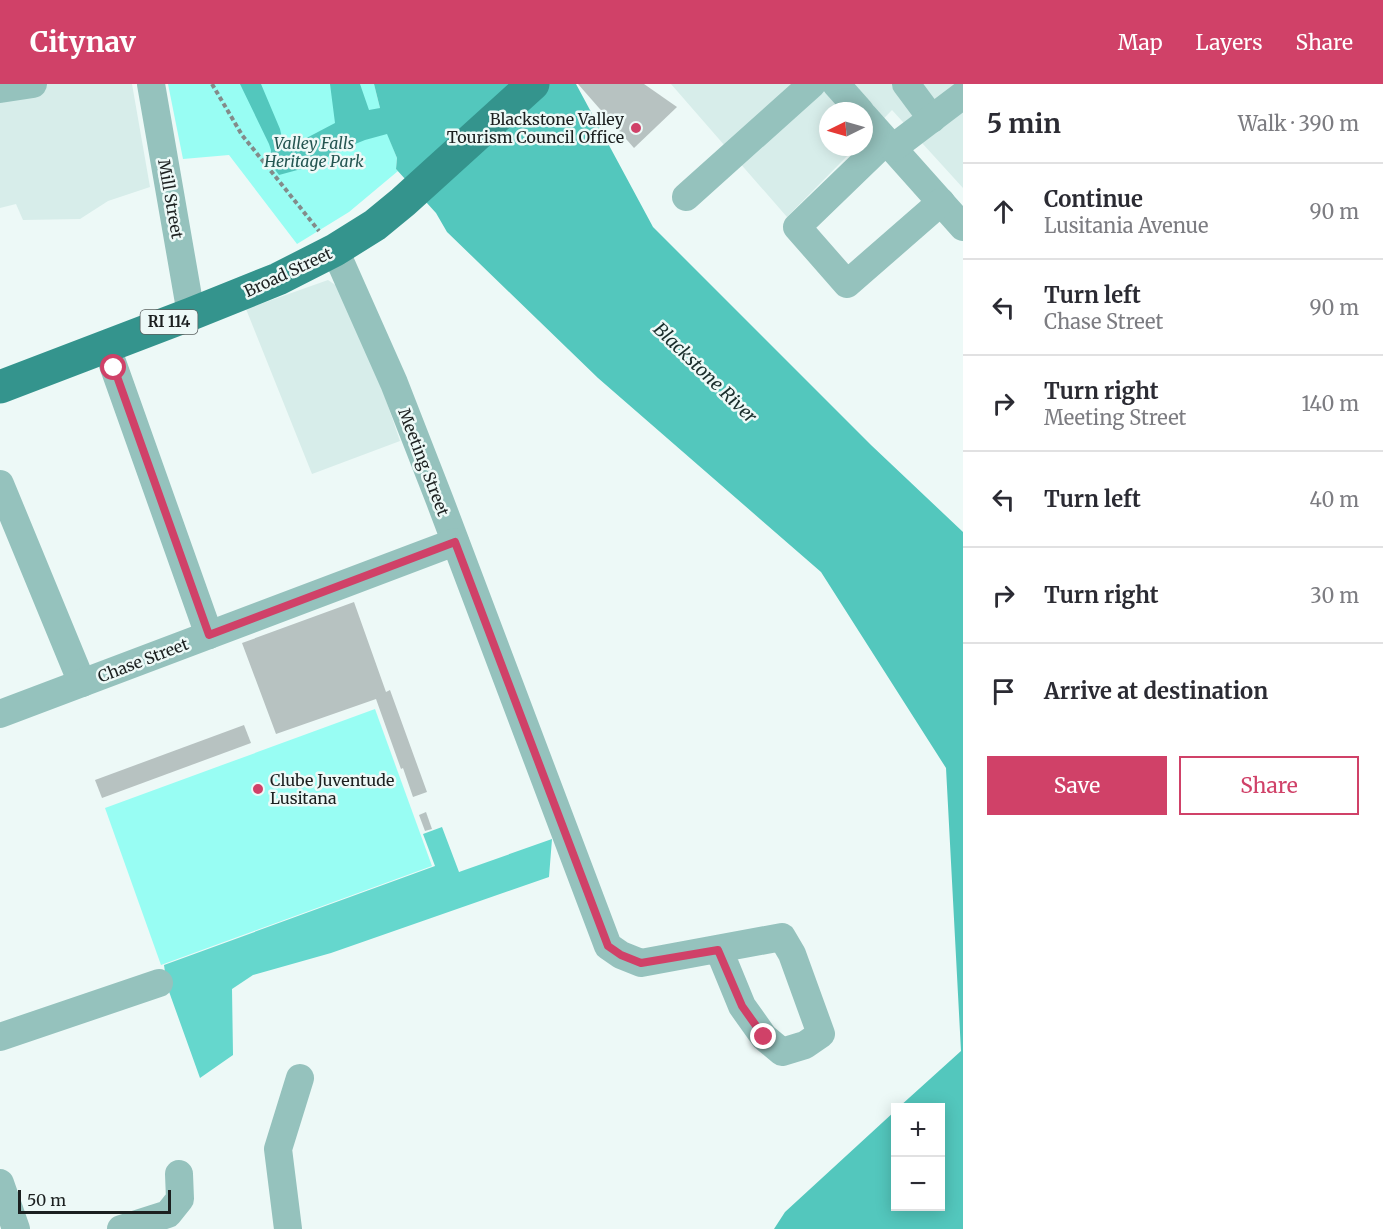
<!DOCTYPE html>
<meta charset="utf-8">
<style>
:root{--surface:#fff;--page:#f7f7f7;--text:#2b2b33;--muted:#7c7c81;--line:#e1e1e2;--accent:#d04168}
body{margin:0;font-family:Merriweather,serif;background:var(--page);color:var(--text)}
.controls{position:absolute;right:18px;bottom:18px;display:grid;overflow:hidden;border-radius:0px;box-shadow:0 3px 15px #0003}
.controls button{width:54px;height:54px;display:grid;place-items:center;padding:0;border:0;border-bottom:2px solid var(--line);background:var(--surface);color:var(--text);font:30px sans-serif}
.compass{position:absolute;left:819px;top:18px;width:54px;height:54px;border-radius:50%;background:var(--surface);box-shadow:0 3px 15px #0003;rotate:265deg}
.scale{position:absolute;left:18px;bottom:15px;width:153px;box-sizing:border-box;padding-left:6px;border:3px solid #1c2020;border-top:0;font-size:16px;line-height:21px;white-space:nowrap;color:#1c2020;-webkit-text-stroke:4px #edf9f7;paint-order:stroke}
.stop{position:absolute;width:18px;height:18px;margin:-14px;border:4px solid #d04168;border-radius:50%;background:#fff}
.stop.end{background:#d04168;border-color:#fff;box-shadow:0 2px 6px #0008}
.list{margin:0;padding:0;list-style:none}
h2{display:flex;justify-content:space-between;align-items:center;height:78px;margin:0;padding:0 24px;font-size:26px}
h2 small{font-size:20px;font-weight:400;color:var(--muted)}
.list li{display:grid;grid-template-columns:39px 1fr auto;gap:18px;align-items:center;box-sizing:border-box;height:96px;padding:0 24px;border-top:2px solid var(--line)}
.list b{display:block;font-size:22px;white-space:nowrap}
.list p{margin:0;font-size:20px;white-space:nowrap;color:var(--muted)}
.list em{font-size:20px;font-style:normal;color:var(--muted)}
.actions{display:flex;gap:12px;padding:18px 24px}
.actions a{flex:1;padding:14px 0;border:2px solid var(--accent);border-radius:0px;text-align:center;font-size:21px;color:var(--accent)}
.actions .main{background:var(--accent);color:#fff}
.icon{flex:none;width:33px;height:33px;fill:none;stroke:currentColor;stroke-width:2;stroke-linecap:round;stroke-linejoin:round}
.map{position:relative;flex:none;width:963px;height:1145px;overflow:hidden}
header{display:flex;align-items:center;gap:36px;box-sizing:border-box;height:84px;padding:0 30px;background:var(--accent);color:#fff}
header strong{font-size:28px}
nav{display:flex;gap:33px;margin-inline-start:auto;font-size:21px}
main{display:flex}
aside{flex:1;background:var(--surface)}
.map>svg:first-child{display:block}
</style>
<header>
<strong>Citynav</strong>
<nav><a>Map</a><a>Layers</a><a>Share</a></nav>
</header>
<main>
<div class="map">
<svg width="963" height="1145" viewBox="0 0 963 1145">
<rect width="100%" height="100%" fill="#edf9f7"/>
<g fill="#d7edea">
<polygon points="0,0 132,0 150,103 108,117 80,135 23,136 16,120 0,124"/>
<polygon points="671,0 963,0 963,104 892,26 864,55 864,27 828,27 828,63 856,63 787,133"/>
<polygon points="328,196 337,202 373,278 400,357 312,390 246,225"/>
</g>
<g fill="#98fdf3">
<polygon points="168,0 374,0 380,24 378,25 397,74 396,85 398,87 349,128 297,160 229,71 183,75"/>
<polygon points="375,625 432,782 161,881 105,724"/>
</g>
<polygon fill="#65d7cd" points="442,743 459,788 552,755 549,793 331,869 253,891 232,905 233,971 200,994 167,902 164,881 435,782 423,750"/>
<polygon fill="#53c7bd" points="240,0 261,0 280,45 284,63 287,66 297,59 335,39 330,0 360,0 369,26 380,24 374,0 576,0 653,143 871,361 963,448 963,1145 774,1145 785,1128 895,1027 896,1122 940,1122 940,1024 899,1023 961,967 946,684 821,488 598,294 447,148 436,129 396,85 397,74 387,50 365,56 338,67 312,82 279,91 270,79 271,66 269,60"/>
<g fill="#b7c2c1">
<polygon points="578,0 644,0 677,23 634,64"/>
<polygon points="354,518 386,608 390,606 427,708 413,713 403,684 401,685 376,615 276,650 242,559"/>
<polygon points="244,641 251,659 102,714 95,696"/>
<polygon points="426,728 432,745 425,747 419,731"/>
</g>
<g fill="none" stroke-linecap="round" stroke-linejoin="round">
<polyline stroke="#838b8a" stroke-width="4" stroke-dasharray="4.5 3" stroke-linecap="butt" points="212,0 242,51 319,147"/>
<g stroke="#95c2bd" stroke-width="28">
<polyline points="151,0 191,230"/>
<polyline points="836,0 860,27"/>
<polyline points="906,0 932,35"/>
<polyline points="0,5 33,0"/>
<polyline points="864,32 963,143"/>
<polyline points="886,57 797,143 847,200 941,118"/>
<polyline points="893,64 963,11"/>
<polyline points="686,113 812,0"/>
<polyline points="335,166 394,299 440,417 608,862 621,871 641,879 782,853 792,870 821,950 805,961 782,968 764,953 742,922 719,866"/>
<polyline points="106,261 209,551"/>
<polyline points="0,400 82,599"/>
<polyline points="0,630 455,458"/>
<polyline points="0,953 159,899"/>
<polyline points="0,1099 16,1145"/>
<polyline points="121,1145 168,1130 180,1115 179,1090"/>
<polyline points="288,1145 278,1065 300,994"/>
</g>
<polyline stroke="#34948d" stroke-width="33" points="0,303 191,230 278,195 335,166 375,141 403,118 533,0"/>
</g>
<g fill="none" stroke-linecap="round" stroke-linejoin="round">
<polyline stroke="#d04168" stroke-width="8" points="114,284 209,551 455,458 608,862 621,871 641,879 718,866 742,922 764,953"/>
</g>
<g fill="#d04168" stroke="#edf9f7" stroke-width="2">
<circle cx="636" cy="44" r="6"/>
<circle cx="258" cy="705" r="6"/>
</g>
<g text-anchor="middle" stroke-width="5" stroke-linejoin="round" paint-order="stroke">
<rect fill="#edf9f7" stroke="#5b6160" stroke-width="1.5" x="140.5" y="226" width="57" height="24" rx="4.5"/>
<g font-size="15" font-weight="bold" fill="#1c2020">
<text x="169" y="243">RI 114</text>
</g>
<g font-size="16" fill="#1c2020" stroke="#edf9f7" text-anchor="end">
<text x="624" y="41">Blackstone Valley<tspan x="624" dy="18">Tourism Council Office</tspan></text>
<text x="270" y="702" text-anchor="start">Clube Juventude<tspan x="270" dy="18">Lusitana</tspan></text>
</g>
<g font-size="16" font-style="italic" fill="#245551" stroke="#edf9f7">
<text x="314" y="65">Valley Falls<tspan x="314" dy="18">Heritage Park</tspan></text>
</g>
<g font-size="16" fill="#1c2020" stroke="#edf9f7">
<text transform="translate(171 115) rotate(80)" y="6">Mill Street</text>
<text transform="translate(288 188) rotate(-25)" y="6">Broad Street</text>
<text transform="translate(424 378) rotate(69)" y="6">Meeting Street</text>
<text transform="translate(143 576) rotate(-21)" y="6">Chase Street</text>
</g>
<g font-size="18" font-style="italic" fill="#192d2b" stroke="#edf9f7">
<text transform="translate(705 289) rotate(44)" y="6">Blackstone River</text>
</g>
</g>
</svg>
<div class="controls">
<button>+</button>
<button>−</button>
</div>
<svg class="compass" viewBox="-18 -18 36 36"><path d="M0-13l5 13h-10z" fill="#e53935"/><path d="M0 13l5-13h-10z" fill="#7c7c81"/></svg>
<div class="scale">50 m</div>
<div class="stop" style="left:114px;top:284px"></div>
<div class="stop end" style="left:764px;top:953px"></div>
</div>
<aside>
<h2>5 min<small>Walk · 390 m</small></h2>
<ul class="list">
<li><svg class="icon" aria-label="ahead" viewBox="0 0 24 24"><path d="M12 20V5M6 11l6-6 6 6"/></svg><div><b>Continue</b><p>Lusitania Avenue</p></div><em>90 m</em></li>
<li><svg class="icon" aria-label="left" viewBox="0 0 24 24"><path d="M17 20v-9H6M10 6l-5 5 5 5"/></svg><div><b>Turn left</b><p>Chase Street</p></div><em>90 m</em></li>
<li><svg class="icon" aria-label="right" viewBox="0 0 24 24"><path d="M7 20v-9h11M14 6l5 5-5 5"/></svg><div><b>Turn right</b><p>Meeting Street</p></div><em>140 m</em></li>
<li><svg class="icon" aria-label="left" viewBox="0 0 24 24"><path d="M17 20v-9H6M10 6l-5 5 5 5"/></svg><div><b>Turn left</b></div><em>40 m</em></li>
<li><svg class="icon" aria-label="right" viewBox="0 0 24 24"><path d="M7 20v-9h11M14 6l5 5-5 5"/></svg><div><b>Turn right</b></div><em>30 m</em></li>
<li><svg class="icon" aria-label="arrive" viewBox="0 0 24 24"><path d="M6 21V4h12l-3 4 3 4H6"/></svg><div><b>Arrive at destination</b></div></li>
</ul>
<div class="actions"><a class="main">Save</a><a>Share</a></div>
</aside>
</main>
